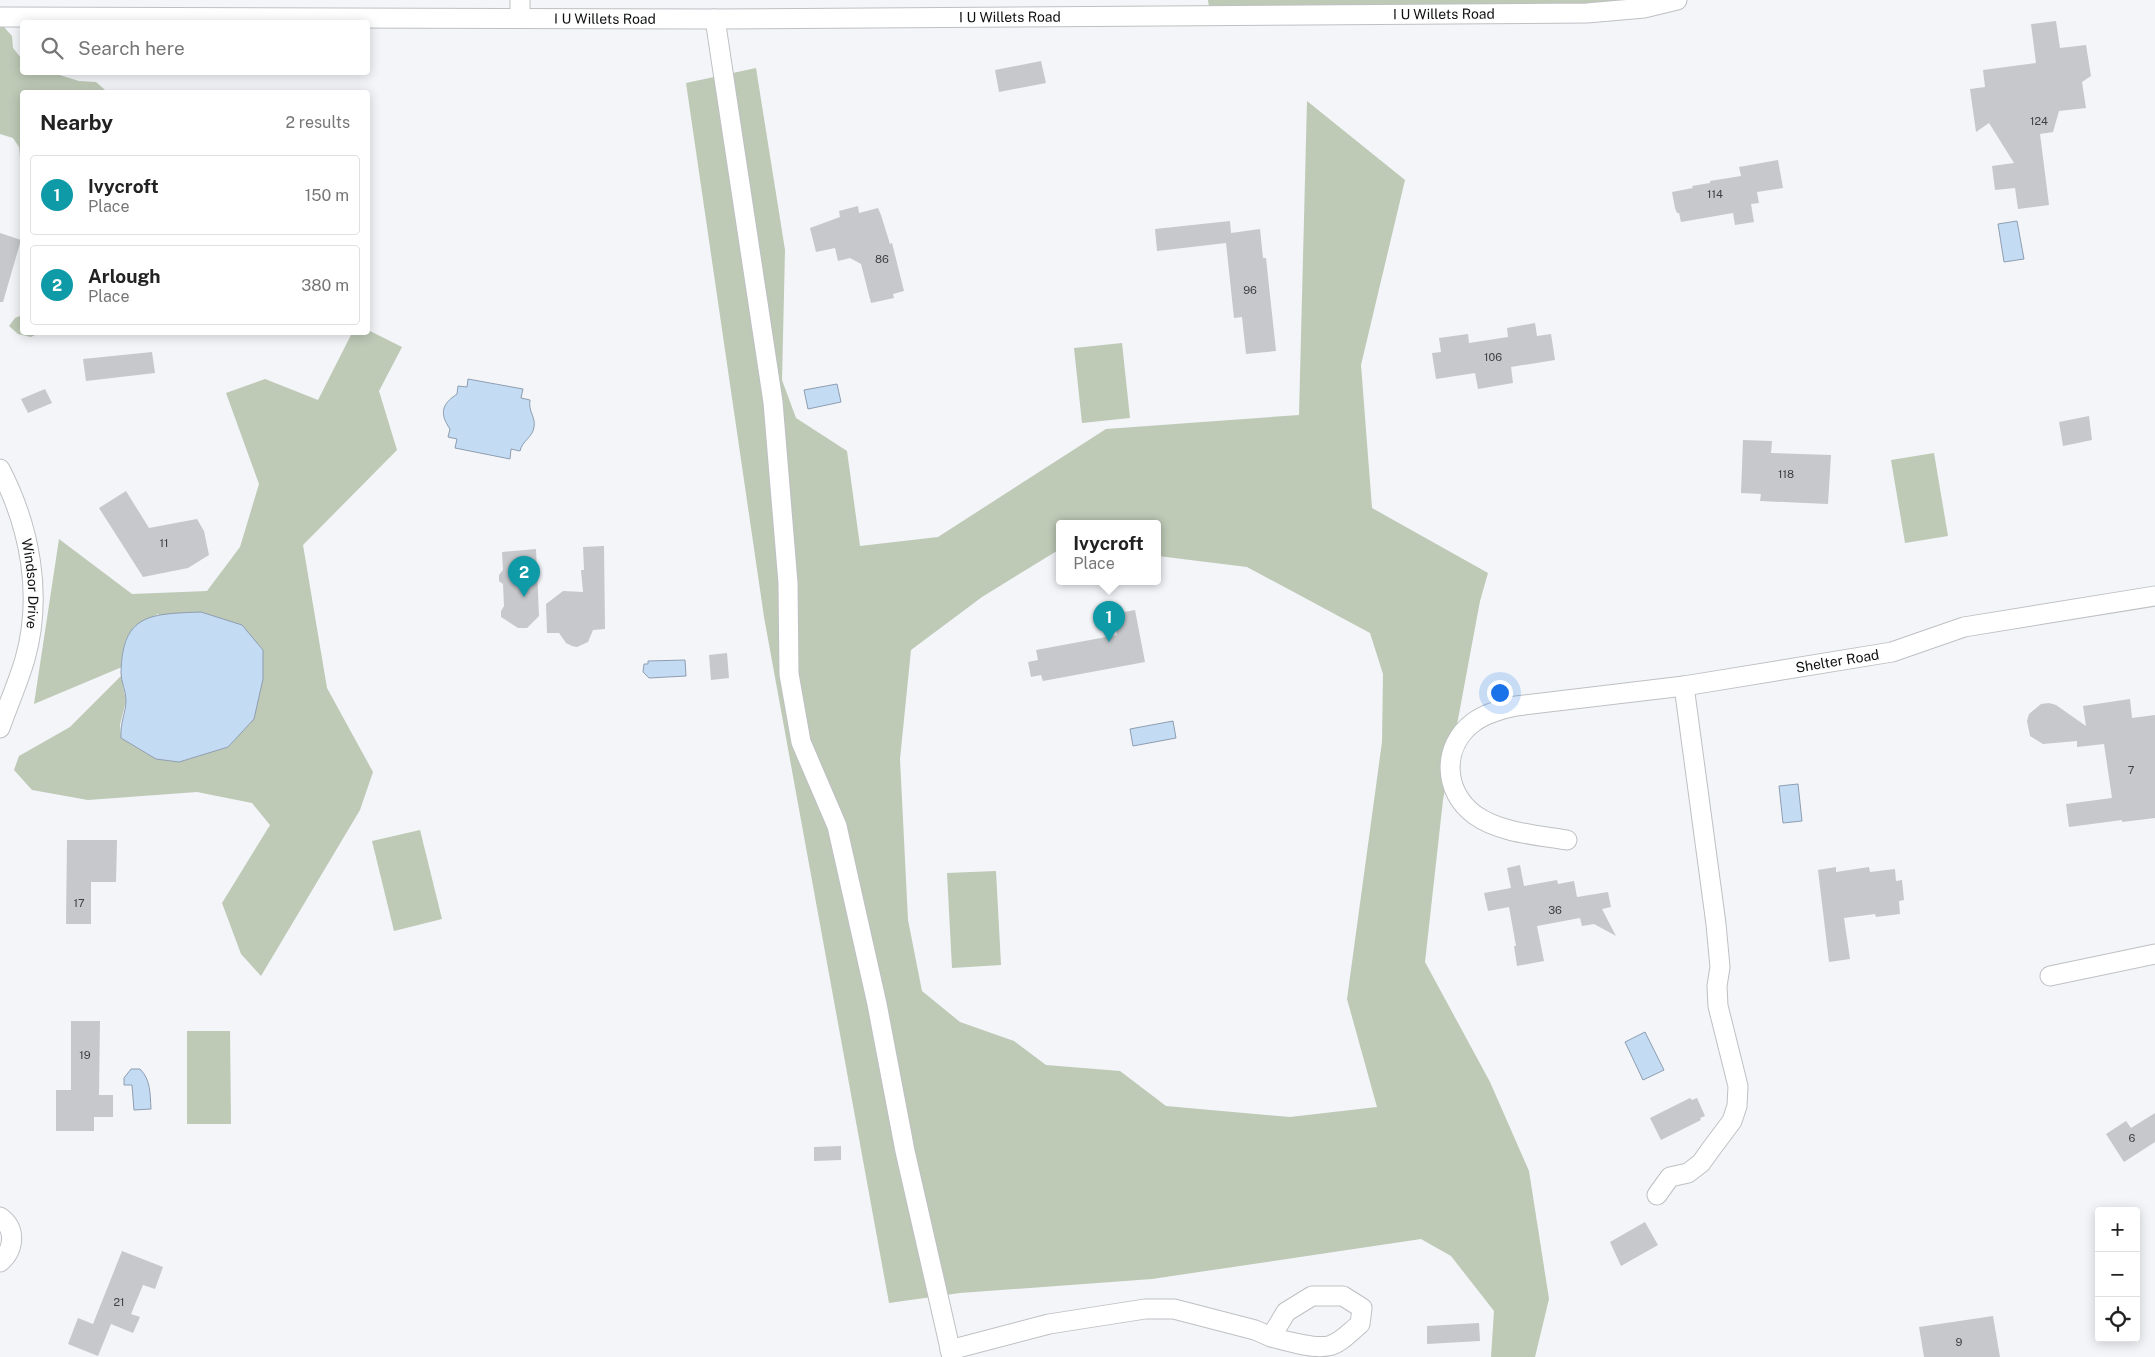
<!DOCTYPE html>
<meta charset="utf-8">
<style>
:root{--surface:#fff;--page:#f2f2f2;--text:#222;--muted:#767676;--line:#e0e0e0;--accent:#146ebc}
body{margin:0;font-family:"Public Sans",sans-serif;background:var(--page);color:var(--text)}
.controls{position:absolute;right:15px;bottom:15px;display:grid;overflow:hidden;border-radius:5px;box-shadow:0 2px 12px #0003}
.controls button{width:45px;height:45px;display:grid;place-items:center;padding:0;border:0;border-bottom:1px solid var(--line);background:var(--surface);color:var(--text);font:25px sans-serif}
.you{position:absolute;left:1499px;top:692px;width:18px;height:18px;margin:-12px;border:4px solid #fff;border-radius:50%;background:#1a73e8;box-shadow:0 0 0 8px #1a73e833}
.badge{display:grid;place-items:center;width:32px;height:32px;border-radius:50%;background:var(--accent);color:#fff;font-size:16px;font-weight:700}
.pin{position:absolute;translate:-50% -41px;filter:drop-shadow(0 1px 2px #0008)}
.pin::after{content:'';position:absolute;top:26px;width:18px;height:15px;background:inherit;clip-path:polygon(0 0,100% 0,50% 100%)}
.popup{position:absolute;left:1056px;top:520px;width:105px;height:65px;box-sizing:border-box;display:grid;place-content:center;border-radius:5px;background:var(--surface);filter:drop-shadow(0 1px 4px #0005);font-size:16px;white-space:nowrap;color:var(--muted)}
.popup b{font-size:19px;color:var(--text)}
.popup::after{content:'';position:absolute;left:50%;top:100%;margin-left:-10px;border:10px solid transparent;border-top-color:var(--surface)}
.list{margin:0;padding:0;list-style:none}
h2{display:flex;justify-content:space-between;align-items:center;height:65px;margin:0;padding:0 20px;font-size:21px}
h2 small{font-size:16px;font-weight:400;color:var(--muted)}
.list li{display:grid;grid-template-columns:32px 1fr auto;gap:15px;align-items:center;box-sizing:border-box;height:80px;margin:0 10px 10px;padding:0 10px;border:1px solid var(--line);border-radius:5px}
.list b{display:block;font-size:19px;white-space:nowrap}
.list p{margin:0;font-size:16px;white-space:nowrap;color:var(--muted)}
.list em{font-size:16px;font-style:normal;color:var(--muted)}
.icon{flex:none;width:28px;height:28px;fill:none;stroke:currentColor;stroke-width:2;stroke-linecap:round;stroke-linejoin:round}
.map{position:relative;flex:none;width:2155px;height:1357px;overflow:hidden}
.search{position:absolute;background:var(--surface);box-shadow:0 2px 12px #0003;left:20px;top:20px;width:350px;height:55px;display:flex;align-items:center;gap:12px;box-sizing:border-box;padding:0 18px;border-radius:5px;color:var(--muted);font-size:19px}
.panel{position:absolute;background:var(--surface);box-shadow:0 2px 12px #0003;left:20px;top:90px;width:350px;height:245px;border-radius:5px}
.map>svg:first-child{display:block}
</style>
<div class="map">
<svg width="2155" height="1357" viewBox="0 0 2155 1357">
<rect width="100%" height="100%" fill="#f3f5f9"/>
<g fill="#bec9b6" fill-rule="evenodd">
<polygon points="1208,0 1677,0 1644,8 1210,15"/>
<polygon points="0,26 4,27 12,36 13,48 22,59 22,72 53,73 79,81 96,82 105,90 104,92 22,92 22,177 19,147 13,138 0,134"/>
<path d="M756,68L785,250L782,380L796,418L847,451L860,546L938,537L1106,429L1299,415L1307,101L1405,180L1361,365L1372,508L1488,573L1480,601L1443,800L1425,962L1490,1082L1529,1171L1549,1299L1535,1357H1491L1494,1311L1451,1256L1421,1239L1152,1279L960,1293L889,1303L764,617L686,83ZM1060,523H1158V556L1247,567L1370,633L1383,674L1382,742L1347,999L1377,1107L1290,1117L1166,1106L1120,1071L1046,1065L1014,1041L960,1022L922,991L908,920L900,759L911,650L982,597L1060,549Z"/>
<polygon points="22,315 22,332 39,333 31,337 18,334 9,326 15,318"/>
<path d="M368,330L402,347L379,391L397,450L303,545L327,688L373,772L360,810L261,976L241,954L222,903L270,825L252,803L197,792L88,800L32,790L14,770L19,756L70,727L121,676L126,701L120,725L121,738L156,759L179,762L228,747L254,718L158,614C129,629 123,634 122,667L34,704L59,539L132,594L207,591L240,547L259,484L226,393L265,379L318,400L352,333L368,332Z"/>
<polygon points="1122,343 1130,418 1082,423 1074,348"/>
<polygon points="1934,453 1948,536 1905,543 1891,460"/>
<polygon points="420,830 442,919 394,931 372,841"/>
<polygon points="996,871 1001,965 952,968 947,873"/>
<polygon points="187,1031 230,1031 231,1124 187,1124"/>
</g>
<g fill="#c4dbf4" stroke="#8e9eb0">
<polygon points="2017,221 2024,259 2004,262 1998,224"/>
<path d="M468,379L523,389L521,398L530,400C528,412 536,417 534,427C533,437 522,441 520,451L511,449L510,459L455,448L457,439L448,437L450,429C439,413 442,404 457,394L458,386L467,387Z"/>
<polygon points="837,384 841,402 808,409 804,390"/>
<path d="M201,612L242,625L263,650V679L254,719L228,747L179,762L156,759L121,738C120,722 126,713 126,700C126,691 121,682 121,673C122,613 151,614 201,612Z"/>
<polygon points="685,660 686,676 649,678 643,672 644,664 648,664 648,661"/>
<polygon points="1173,721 1176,738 1133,746 1130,729"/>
<polygon points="1798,784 1802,821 1783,823 1779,786"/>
<polygon points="1645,1032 1664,1070 1643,1080 1625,1042"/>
<path d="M131,1069H140C151,1080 150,1094 151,1109L134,1110L132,1085H124V1078Z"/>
</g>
<g fill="#c6c8cc">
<polygon points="2056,21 2060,48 2086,45 2091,76 2082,82 2086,108 2059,111 2053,132 2040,134 2049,205 2018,209 2015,188 1995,190 1992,166 2014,163 1989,123 1976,132 1970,89 1985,87 1983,70 2036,63 2031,24"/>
<polygon points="1041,61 1046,83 999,92 995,70"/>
<polygon points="1778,160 1783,188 1757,192 1759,203 1751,204 1754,222 1735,225 1733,213 1681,222 1679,213 1677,213 1675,208 1672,192 1693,188 1692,186 1710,183 1710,181 1741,176 1739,167"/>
<polygon points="858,206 859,213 878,208 881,215 890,244 892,243 904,291 893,294 894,298 871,303 861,264 850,258 838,261 835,248 816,252 810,228 840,217 839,211"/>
<polygon points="1230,221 1231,233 1260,229 1263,258 1266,258 1276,351 1246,354 1242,317 1234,318 1226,243 1157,251 1155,229"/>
<polygon points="0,233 21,240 3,302 0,302"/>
<polygon points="1535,323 1537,336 1551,334 1555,360 1511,367 1513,383 1478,389 1475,373 1436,379 1432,353 1441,352 1439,338 1468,334 1469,343 1508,337 1507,328"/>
<polygon points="152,352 155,373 86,381 83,359"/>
<polygon points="45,389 52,403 28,413 21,399"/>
<polygon points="2089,416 2092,440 2063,446 2059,422"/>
<polygon points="1743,440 1772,441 1771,453 1831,455 1828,504 1760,501 1761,494 1741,493"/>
<polygon points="126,491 149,528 197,519 204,531 209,555 188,568 143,577 99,508"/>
<polygon points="604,546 605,629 593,630 588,642 577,647 572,646 566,643 559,633 547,633 546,604 563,591 583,592 581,570 584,570 583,547"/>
<polygon points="536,549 539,616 527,628 518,628 501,617 501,611 504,606 503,584 499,581 499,575 503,570 502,552"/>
<polygon points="1135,610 1145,662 1043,681 1041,675 1031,677 1028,662 1038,660 1036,650 1117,635 1113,614"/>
<polygon points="727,653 729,678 711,680 709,655"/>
<polygon points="2130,699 2132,718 2155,715 2155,818 2122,822 2122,820 2069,827 2066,804 2112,798 2104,744 2077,747 2077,741 2043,744 2030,736 2027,721 2029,714 2041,704 2049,703 2056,705 2086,726 2083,706"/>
<polygon points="67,840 117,840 116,882 91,882 91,924 66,924"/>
<polygon points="1520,865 1524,886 1557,880 1558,884 1574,881 1577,897 1608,892 1611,907 1602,909 1616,936 1594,924 1582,926 1580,918 1537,926 1544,961 1517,966 1514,946 1516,946 1509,907 1488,911 1484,893 1511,888 1507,868"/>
<polygon points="1836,867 1836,872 1869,867 1870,872 1895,869 1896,881 1902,880 1904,900 1899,901 1900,914 1876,917 1875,914 1844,918 1850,959 1829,962 1818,870"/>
<polygon points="71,1021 100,1021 99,1095 113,1095 113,1117 94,1117 94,1131 56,1131 56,1090 71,1090"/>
<polygon points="1690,1098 1692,1100 1697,1098 1705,1116 1700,1118 1701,1120 1661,1140 1650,1118"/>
<polygon points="2155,1113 2155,1142 2124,1162 2106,1134 2126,1121 2131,1128"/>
<polygon points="841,1146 841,1160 814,1161 814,1147"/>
<polygon points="1645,1222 1658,1245 1621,1266 1610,1242"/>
<polygon points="122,1251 163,1267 155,1289 143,1285 131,1314 140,1317 133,1333 111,1324 98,1356 68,1344 78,1318 93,1324"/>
<polygon points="1993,1316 2000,1357 1924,1357 1919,1327"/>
<polygon points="1479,1323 1480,1341 1427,1344 1427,1326"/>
</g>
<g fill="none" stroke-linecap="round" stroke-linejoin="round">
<g stroke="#bec0c3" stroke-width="21">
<g id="minor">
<polyline points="520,0 520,18"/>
<path id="s1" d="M0,17L715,19L1587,13L1644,8L1677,0"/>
<polyline points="715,19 773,402 788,583 789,674 801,742 837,826 877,1004 905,1151 952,1357"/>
<path id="s2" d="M0,469C30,527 43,595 25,659C18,683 8,705 0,728"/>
<path id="s3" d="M1567,840C1538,835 1500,833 1475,815C1443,792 1441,746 1474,722C1486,713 1502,709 1516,706L1684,686L1892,652L1964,627L2155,596"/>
<polyline points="2050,976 2155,954"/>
<polyline points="1657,1195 1670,1177 1688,1173 1701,1163 1711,1149 1732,1121 1737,1106 1738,1086 1718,1006 1717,986 1720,967 1716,924 1684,686"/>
<path d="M0,1217C17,1229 14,1250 0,1262"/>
<path d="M950,1350L1049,1324L1145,1309H1174L1255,1330L1271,1337L1286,1312L1312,1296H1343L1362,1308L1360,1324C1351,1331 1340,1344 1328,1346C1312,1349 1287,1341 1271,1337"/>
</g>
</g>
<use href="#minor" stroke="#fff" stroke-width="19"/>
</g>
<g text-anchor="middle" stroke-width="4.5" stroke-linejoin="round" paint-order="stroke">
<g font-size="11" fill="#3d3e40">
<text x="2039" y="125">124</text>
<text x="1715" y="198">114</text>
<text x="882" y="263">86</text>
<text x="1250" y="294">96</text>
<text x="1493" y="361">106</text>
<text x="1786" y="478">118</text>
<text x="164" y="547">11</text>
<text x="2131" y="774">7</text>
<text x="79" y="907">17</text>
<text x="1555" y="914">36</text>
<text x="85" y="1059">19</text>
<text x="2132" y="1142">6</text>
<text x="119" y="1306">21</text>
<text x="1959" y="1346">9</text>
</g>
<g font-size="14" fill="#0f1011" stroke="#f3f5f9">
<text dy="5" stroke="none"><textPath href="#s1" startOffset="1444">I U Willets Road</textPath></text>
<text dy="5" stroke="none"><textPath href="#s1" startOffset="1010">I U Willets Road</textPath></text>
<text dy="5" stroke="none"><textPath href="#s1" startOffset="605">I U Willets Road</textPath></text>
<text dy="5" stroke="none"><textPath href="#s2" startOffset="120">Windsor Drive</textPath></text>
<text dy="5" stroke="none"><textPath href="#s3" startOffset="575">Shelter Road</textPath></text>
</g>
</g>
</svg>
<div class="controls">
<button>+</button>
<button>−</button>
<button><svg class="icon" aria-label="locate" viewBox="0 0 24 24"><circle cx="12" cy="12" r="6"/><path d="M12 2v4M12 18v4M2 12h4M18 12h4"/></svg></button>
</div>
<div class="you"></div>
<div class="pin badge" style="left:1109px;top:642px;background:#0f9aa8">1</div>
<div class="popup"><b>Ivycroft</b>Place</div>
<div class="pin badge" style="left:524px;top:597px;background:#0f9aa8">2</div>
<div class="search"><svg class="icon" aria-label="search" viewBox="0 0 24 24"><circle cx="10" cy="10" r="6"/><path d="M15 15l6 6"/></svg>Search here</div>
<section class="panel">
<h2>Nearby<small>2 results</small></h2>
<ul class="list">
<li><span class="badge" style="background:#0f9aa8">1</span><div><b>Ivycroft</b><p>Place</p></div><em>150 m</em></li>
<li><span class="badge" style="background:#0f9aa8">2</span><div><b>Arlough</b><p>Place</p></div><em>380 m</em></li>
</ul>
</section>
</div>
